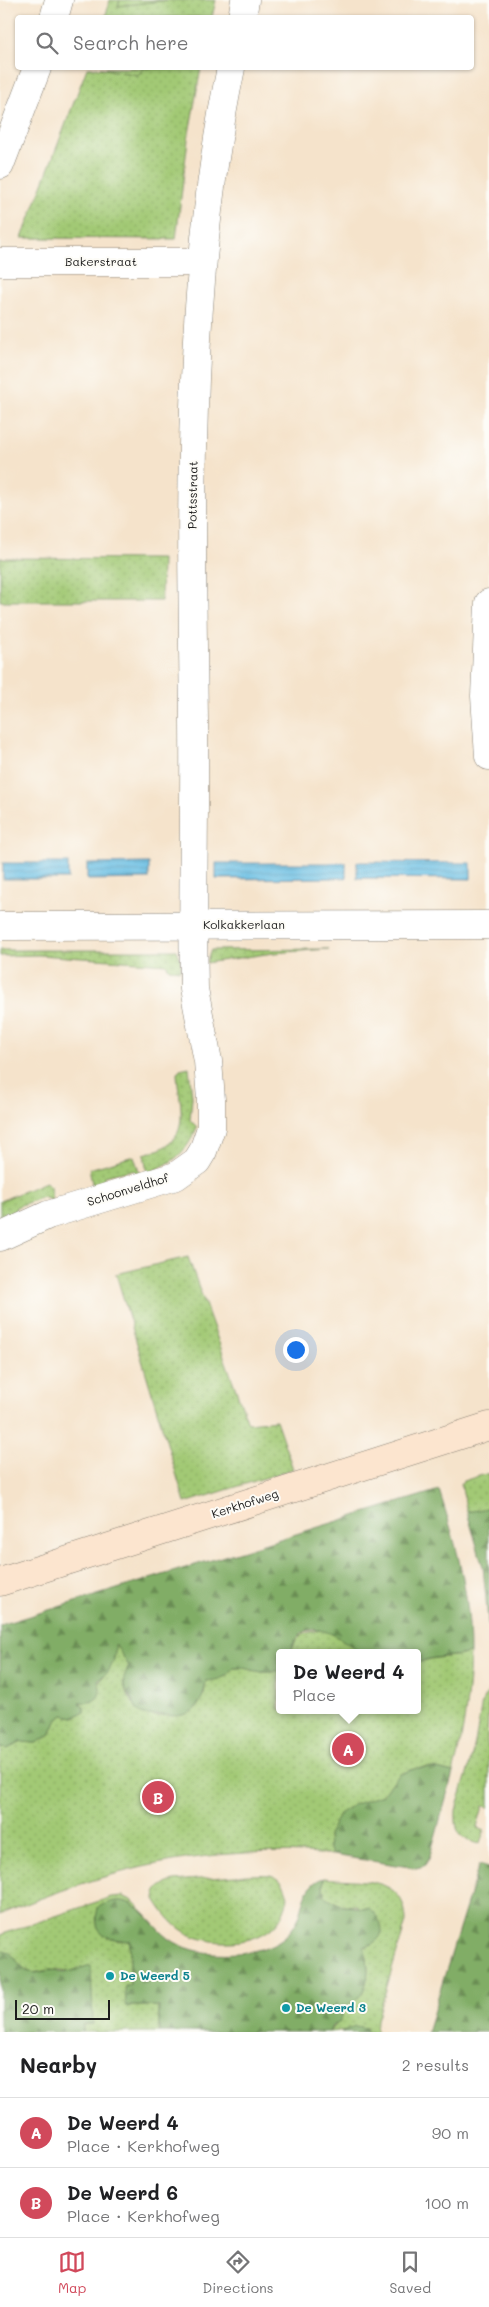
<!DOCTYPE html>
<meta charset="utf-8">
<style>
:root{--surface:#fff;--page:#f2f2f2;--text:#202124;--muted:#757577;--line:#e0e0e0;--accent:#d1495b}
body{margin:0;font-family:Mali,sans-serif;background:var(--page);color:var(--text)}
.scale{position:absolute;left:15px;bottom:12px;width:95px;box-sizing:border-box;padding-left:5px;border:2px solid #1c1c1c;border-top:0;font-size:14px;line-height:18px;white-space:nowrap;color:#1c1c1c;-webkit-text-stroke:4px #fdfcf7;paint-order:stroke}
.you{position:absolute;left:295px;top:1349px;width:18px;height:18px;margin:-12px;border:4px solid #fff;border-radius:50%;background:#1a73e8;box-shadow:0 0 0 8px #1a73e833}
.badge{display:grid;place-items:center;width:32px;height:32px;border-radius:50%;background:var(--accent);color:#fff;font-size:16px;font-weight:700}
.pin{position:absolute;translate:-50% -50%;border:2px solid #fff;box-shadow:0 1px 5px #0006}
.popup{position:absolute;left:276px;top:1649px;width:145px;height:65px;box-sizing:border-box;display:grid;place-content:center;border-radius:5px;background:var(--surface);filter:drop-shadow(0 1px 4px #0005);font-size:16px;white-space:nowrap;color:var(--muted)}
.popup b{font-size:19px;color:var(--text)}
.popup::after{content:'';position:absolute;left:50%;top:100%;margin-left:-10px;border:10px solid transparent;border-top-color:var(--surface)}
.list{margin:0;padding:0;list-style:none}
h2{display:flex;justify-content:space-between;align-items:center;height:65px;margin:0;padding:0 20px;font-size:21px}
h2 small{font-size:16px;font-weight:400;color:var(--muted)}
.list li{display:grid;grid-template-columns:32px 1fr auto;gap:15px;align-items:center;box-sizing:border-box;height:70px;padding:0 20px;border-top:1px solid var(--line)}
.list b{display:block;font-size:19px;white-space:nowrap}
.list p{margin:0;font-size:16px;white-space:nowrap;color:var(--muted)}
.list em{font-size:16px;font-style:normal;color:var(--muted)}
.icon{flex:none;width:28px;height:28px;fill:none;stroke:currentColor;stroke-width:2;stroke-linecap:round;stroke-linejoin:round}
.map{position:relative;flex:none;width:489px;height:2032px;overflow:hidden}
.search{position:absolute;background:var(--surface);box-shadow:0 1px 4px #0004;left:15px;right:15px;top:15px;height:55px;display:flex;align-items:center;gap:12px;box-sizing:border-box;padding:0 18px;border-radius:5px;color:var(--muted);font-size:19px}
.sheet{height:205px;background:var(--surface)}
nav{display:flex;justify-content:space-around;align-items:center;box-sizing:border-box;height:70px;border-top:1px solid var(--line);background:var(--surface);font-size:14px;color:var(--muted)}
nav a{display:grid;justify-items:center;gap:2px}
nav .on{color:var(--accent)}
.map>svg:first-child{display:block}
</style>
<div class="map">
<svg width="489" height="2032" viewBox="0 0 489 2032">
<defs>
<pattern id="grass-dots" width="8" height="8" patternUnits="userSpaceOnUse" patternTransform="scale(1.25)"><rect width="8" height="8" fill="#a2c974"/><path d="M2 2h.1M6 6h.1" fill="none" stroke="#8bac64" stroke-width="1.8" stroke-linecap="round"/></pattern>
<pattern id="forest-firs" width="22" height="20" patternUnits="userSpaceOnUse" patternTransform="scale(1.25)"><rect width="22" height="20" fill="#81ad66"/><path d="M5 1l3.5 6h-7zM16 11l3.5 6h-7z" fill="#698c53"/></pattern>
<pattern id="water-rules" width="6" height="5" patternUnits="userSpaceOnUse" patternTransform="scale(1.25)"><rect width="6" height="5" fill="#66bde3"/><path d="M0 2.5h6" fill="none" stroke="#58a2c2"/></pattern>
</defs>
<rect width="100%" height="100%" fill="#fdfcf7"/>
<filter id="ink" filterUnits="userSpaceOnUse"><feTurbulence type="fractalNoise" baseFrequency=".02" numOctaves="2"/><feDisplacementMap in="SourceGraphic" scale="10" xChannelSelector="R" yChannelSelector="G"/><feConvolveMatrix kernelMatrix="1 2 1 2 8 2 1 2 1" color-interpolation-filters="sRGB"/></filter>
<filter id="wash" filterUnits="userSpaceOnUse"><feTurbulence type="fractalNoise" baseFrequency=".0096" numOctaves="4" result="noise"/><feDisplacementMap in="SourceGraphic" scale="20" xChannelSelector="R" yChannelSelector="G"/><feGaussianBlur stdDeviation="1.12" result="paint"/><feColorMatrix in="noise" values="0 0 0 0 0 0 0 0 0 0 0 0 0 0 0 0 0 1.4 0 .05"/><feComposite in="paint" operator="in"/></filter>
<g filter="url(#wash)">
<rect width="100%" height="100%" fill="#f5e3cb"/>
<g fill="url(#grass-dots)" stroke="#5f7248">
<polygon points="110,0 120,0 118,6 167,0 216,0 212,17 105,18"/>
<polygon points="87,68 100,68 138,75 144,68 201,68 188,139 176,239 22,238"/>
<polygon points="0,558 162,559 161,601 0,601"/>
<polygon points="329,949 273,953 206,963 211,950"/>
<polygon points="0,950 177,950 180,957 181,970 169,969 166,964 39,955 0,956"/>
<path d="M189,1067L192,1097L190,1120L197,1127C186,1154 173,1163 147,1173L144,1154C150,1152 157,1151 162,1148C192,1133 178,1098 177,1073L180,1069Z"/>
<polygon points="134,1156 140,1175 132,1170 105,1176 100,1186 93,1188 89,1169"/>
<polygon points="46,1182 50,1186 52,1201 43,1197 16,1207 13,1217 0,1224 0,1201"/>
<polygon points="188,1257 248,1423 276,1420 293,1469 185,1503 116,1274"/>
<polygon points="489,1473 489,1509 467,1512 461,1484 463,1481"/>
<path d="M325,1630L346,1641L360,1653H291C296,1634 307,1631 325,1630Z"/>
<path d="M115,1643L129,1666C125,1673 124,1687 128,1695C131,1701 135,1703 137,1710C164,1725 180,1709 204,1695L206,1681L227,1676L234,1668C250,1666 262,1677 279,1670V1710H417V1663C435,1656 451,1658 470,1653C469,1694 464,1733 453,1773C441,1770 427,1766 415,1769C396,1774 396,1782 383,1794C380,1797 374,1798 369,1800C348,1810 316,1828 333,1855C212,1844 111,1867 0,1915V1748L7,1749L22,1742L36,1743L50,1735L56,1721L63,1715L74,1717L84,1712V1707L78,1702L104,1676Z"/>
<path d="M489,1691L487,1741L489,1753V1807L483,1806L477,1828L484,1831L480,1844C458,1839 455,1832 456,1810C465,1780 475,1750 479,1719C481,1710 481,1697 489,1691Z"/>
<path d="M247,1875C254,1875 263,1874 270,1875C278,1877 284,1883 286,1890C289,1897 288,1900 285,1908C274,1944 223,1948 193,1936C176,1929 164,1914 155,1899C156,1887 164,1884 174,1881Z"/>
<path d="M324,1878C359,1882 406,1874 406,1922L377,2020L376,2032H367L366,2028L329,2032L342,2016L340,2005C369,2002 372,1969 364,1947L373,1944L357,1905L342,1906L325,1896L323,1887Z"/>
<path d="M123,1896L133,1901L148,1916L131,1904L116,1940L130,1941V1987L126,1986V2006H159V2032H83V2024H92L91,1987L75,1971C66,1973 60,1970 51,1970C41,1970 33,1976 25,1969C14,1961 14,1954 0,1950V1935L111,1897Z"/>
</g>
<g fill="url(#forest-firs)" stroke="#4e6441">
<path d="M439,1490C457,1547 470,1592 470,1653C451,1658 435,1655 417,1663V1653H360C339,1635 301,1611 291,1653H279V1670C262,1677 250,1666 234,1668C226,1678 219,1680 206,1681C202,1709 191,1719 163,1715C151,1714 146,1718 137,1710C130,1690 116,1689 129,1666L115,1644C116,1660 112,1670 98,1680C104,1697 96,1703 79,1703L84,1707V1712L74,1717L63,1715L56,1721L50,1735L36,1743L22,1742L7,1749L0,1748V1625Z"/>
<polygon points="487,1508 489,1509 489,1632 483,1567 467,1512"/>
<polygon points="417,1768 433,1768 453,1773 429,1859 424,1866 416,1868 333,1855 329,1848 328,1835 340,1813 353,1805 382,1795 400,1774"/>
<polygon points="479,1865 489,1868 489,2032 427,2032"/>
<path d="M324,1878L323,1887L325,1896L342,1906L369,1908C385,1923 389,1939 364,1947C372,1970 369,2002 341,2006L342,2016L339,2022L332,2026L329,2032H159V2006H126L125,1986H130V1941C107,1939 91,1936 98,1908C129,1888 143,1914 164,1934C176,1946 196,1952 213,1953C243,1955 282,1951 297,1921C305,1905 304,1883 324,1878Z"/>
<polygon points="0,1950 10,1953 26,1971 35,1973 50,1970 64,1973 91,1965 93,2024 83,2024 83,2032 0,2032"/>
<polygon points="355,2026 366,2028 367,2032 341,2032"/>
</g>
<g fill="#a2c974" stroke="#5f7248">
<polygon points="120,0 167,0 118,6"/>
<polygon points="100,68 144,68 138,75"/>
</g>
<g fill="url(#water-rules)" stroke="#416c80">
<polygon points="357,862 471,863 471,879 357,878"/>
<rect x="3" y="863" width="65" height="16"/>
<polygon points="149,863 149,879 87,880 87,864"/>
<polygon points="216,863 346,863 346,878 216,879"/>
</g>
</g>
<g filter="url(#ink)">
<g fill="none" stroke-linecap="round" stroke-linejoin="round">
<g stroke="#888074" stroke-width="29">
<g id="street">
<polyline points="54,18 59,0"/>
<polyline points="242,18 245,0"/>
<polyline points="0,165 37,68"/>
<polyline points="0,262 202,262"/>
<polyline points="489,603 485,696 489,756"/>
<polyline points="0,926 489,925"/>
<path d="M0,1237L48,1215L176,1176L197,1161L203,1151L211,1128V1100L208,1061L194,989C192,900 195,810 194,720C191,503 186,281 231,68"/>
</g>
</g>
<g stroke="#888074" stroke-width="29">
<polyline id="secondary" points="0,1582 489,1426"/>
</g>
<use href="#street" stroke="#fff" stroke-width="28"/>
<use href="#secondary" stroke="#fce5cf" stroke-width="28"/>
</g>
</g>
<g fill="#0f9aa8" stroke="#fdfcf7" stroke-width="2">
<circle cx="110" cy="1976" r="5"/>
<circle cx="286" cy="2008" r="5"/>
</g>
<g text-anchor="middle" stroke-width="4" stroke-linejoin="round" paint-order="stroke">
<g font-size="12" fill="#1c1c1c" stroke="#fdfcf7">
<text x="101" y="266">Bakerstraat</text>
<text transform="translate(193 495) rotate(-89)" y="4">Pottsstraat</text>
<text x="244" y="929">Kolkakkerlaan</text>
<text transform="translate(128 1190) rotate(-17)" y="4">Schoonveldhof</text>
<text transform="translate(245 1504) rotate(-18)" y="4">Kerkhofweg</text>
</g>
<g font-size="12" font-weight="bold" fill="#0d838f" stroke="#fdfcf7" text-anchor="start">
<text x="120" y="1980">De Weerd 5</text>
<text x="296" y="2012">De Weerd 3</text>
</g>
</g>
</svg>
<div class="scale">20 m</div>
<div class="you"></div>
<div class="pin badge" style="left:348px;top:1749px">A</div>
<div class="popup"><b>De Weerd 4</b>Place</div>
<div class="pin badge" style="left:158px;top:1797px">B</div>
<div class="search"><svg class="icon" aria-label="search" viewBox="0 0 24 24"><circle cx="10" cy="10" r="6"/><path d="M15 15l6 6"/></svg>Search here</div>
</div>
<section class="sheet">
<h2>Nearby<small>2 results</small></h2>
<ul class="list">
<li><span class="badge">A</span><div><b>De Weerd 4</b><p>Place · Kerkhofweg</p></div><em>90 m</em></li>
<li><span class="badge">B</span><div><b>De Weerd 6</b><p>Place · Kerkhofweg</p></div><em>100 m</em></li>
</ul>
</section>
<nav>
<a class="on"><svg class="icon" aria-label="map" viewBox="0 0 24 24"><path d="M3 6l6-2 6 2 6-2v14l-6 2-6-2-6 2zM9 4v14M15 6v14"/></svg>Map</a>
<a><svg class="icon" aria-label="directions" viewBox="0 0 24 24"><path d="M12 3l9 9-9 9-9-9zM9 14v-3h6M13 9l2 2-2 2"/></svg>Directions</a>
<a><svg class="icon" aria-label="saved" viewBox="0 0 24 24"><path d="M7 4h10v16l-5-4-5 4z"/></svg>Saved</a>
</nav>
